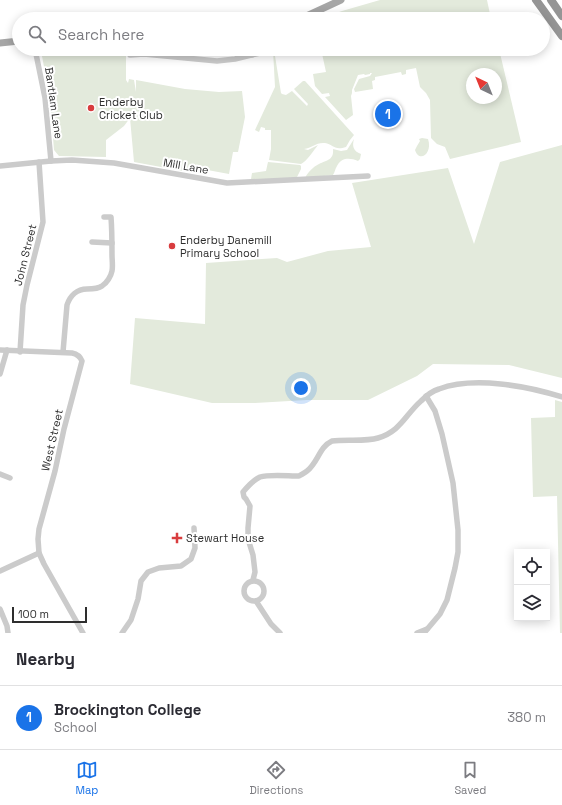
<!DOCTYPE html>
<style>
:root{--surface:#fff;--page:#f2f2f3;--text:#2b2b33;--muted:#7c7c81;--line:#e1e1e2;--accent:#1a73e8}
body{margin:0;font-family:"Space Grotesk",sans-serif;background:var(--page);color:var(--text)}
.controls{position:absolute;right:12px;bottom:12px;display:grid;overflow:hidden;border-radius:0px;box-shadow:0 2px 10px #0003}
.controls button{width:36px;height:36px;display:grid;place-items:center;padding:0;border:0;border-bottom:1px solid var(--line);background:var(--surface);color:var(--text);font:20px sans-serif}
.compass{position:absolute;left:466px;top:68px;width:36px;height:36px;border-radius:50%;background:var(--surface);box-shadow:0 2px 10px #0003;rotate:317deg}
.scale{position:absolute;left:12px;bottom:10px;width:75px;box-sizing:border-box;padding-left:4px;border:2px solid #2e2e2e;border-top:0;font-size:11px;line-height:14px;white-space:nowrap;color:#2e2e2e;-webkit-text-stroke:3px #fff;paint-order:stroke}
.you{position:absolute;left:301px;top:388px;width:14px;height:14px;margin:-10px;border:3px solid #fff;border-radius:50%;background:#1a73e8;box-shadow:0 0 0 6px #1a73e833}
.badge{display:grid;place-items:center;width:26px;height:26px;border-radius:50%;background:var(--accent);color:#fff;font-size:13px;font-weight:700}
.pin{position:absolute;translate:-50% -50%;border:2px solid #fff;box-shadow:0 1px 4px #0006}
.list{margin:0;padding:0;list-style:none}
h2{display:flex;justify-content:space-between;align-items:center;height:52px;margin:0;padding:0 16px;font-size:17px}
h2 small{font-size:13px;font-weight:400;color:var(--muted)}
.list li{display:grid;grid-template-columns:26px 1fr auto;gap:12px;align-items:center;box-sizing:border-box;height:64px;padding:0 16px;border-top:1px solid var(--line)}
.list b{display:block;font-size:15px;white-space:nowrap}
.list p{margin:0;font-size:13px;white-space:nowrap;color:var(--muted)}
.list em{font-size:13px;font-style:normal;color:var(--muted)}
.icon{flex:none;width:22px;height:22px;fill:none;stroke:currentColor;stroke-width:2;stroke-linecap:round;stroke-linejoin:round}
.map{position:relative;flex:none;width:562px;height:633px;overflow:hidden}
.search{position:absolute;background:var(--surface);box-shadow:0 2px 10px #0003;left:12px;right:12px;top:12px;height:44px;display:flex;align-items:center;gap:10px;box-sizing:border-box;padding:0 14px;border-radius:22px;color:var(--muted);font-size:15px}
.sheet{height:116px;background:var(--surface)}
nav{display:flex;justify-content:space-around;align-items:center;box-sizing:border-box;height:56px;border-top:1px solid var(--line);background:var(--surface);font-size:11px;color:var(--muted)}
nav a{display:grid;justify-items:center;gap:2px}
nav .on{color:var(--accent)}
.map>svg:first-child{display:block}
</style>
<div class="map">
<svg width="562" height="633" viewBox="0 0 562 633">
<rect width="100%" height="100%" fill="#fff"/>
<g fill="#e3eadc" fill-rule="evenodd">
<polygon points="380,0 487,0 491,19 319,19 342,11"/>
<polygon points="50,49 126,49 126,80 128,83 129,79 134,80 136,92 136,80 185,89 219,92 242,91 245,117 238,152 233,152 229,174 202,169 201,173 189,170 188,172 134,162 130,118 124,126 106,140 106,157 59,156 54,150 50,99 42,56 50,55"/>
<path d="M271,49H276L275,51V56L281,93L282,94L286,95L292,91L307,106L308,104L294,89L303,81H305L354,135L350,140L346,147C334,151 333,144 325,143C316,142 312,148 304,149L308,150L318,145C314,150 306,162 301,164L269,160L271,149V130H265V128L261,127L259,132L255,130L275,87L273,50Z"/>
<path d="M321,49H499L521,142L450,159L445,147L437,144L431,138L430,100L426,93L420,87L416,68L406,70V74L402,75L401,72L375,77V80L372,81L373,89L355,92L354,89L359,79L370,76L372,73H370V74L365,75L364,74L358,75L352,90V93L351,96L353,115L346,120L325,97L330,96L329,93L322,94L315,86L313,74L326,72ZM472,74H496V98H472Z"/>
<path d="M422,138L428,139C433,154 419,163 415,150L417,146L420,141L419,139Z"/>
<path d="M354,139C352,146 353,151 361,154L360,159L358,161C350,158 342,157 337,166C335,169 335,172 333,175L305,178C308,172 313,167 319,164C327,160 334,160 333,149L341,151L347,150Z"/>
<polygon points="562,145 562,378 509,365 433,364 417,376 368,400 307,400 255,403 212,403 130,384 135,318 205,324 206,263 277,258 287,262 328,251 371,247 352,183 448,168 474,244 500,162"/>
<polygon points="268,162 300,165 301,166 301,169 296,179 251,179 252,173 266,171"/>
<polygon points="555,400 562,402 562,633 560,633 557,496 533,497 531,418 555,417"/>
</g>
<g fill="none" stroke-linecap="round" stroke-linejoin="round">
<g stroke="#cbcbcb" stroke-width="5.5">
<polyline points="35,49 45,98 51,161"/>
<polyline points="250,49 252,55"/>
<polyline points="130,55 144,54 217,61 235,59 264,52"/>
<polyline points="0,166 51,161 72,160 114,163 227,183 368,176"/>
<polyline points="92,242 112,243"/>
<path d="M0,350L72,353C77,354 80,356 82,361L64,429L55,471L39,529L38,539L39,553L44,564L83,633"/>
<polyline points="20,352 23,305 27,285 43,222 39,162"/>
<path d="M63,352L67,305C70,296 77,289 87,289C92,289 98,289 102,286C107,283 111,276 112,271C113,266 112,260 112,255C112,242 112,230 111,217H104"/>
<polyline points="0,374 7,350"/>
<polyline points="0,474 10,478"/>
<polyline points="0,571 39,553"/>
<path d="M253,580L255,572L253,555L248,539V528L250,506L246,499L244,497L243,492C248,486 253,480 260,477C269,474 288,476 299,476C302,474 305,473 307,471C318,463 319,447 332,441C346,439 365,442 378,438C401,431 405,415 421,401C426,396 432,391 439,389C474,376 527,386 562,397"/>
<circle cx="254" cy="591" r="10"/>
<polyline points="256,601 271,624 280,633"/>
<polyline points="0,609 7,626 8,633"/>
<polyline points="122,633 131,620 138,599 141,581 148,572 159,568 181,566 191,559 195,548 194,528"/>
<polyline points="417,633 427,629"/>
<polyline points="424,633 440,614 447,600 455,568 458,552 458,530 453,483 442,434 435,411 426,396"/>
</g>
<g stroke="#a6a6a6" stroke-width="7">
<polyline points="300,19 341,0"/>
<polyline points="0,43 19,41"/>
</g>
<g stroke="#959595" stroke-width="8">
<polyline points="536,0 562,36"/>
<polyline points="551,0 562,16"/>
</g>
</g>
<g fill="#d83c3e" stroke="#fff" stroke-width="1.5">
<circle cx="91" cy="108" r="4"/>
<circle cx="172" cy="246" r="4"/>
<path d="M175 532h4v4h4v4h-4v4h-4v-4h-4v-4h4z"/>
</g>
<g text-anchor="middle" stroke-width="4" stroke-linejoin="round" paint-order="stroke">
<g font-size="11" fill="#2e2e2e" stroke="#fff" text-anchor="start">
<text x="99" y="106">Enderby<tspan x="99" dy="13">Cricket Club</tspan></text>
<text x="180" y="244">Enderby Danemill<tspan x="180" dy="13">Primary School</tspan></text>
<text x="186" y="542">Stewart House</text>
</g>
<g font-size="11" fill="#2e2e2e" stroke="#fff">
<text transform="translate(54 103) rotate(82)" y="4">Bantlam Lane</text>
<text transform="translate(186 166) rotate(10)" y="4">Mill Lane</text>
<text transform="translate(25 255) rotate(-76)" y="4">John Street</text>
<text transform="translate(52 440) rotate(-77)" y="4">West Street</text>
</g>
</g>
</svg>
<div class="controls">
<button><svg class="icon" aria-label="locate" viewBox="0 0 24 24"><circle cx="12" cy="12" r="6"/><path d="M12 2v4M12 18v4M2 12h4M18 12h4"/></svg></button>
<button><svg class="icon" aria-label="layers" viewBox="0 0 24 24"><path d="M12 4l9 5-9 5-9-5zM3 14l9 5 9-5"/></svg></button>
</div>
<svg class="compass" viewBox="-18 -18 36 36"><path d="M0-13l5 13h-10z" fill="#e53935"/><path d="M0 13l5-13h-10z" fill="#7c7c81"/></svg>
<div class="scale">100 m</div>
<div class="you"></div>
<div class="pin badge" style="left:388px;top:114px">1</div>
<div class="search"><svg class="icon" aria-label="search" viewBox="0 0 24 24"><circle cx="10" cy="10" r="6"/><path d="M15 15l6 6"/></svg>Search here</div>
</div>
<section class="sheet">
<h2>Nearby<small></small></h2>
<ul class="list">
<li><span class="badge">1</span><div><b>Brockington College</b><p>School</p></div><em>380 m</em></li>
</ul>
</section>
<nav>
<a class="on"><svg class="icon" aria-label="map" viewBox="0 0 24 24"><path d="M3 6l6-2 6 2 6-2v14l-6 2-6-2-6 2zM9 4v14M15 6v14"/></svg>Map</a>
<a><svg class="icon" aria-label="directions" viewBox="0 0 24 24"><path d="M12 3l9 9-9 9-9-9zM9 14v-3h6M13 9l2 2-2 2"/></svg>Directions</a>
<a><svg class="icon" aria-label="saved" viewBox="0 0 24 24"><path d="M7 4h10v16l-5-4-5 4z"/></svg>Saved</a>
</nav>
